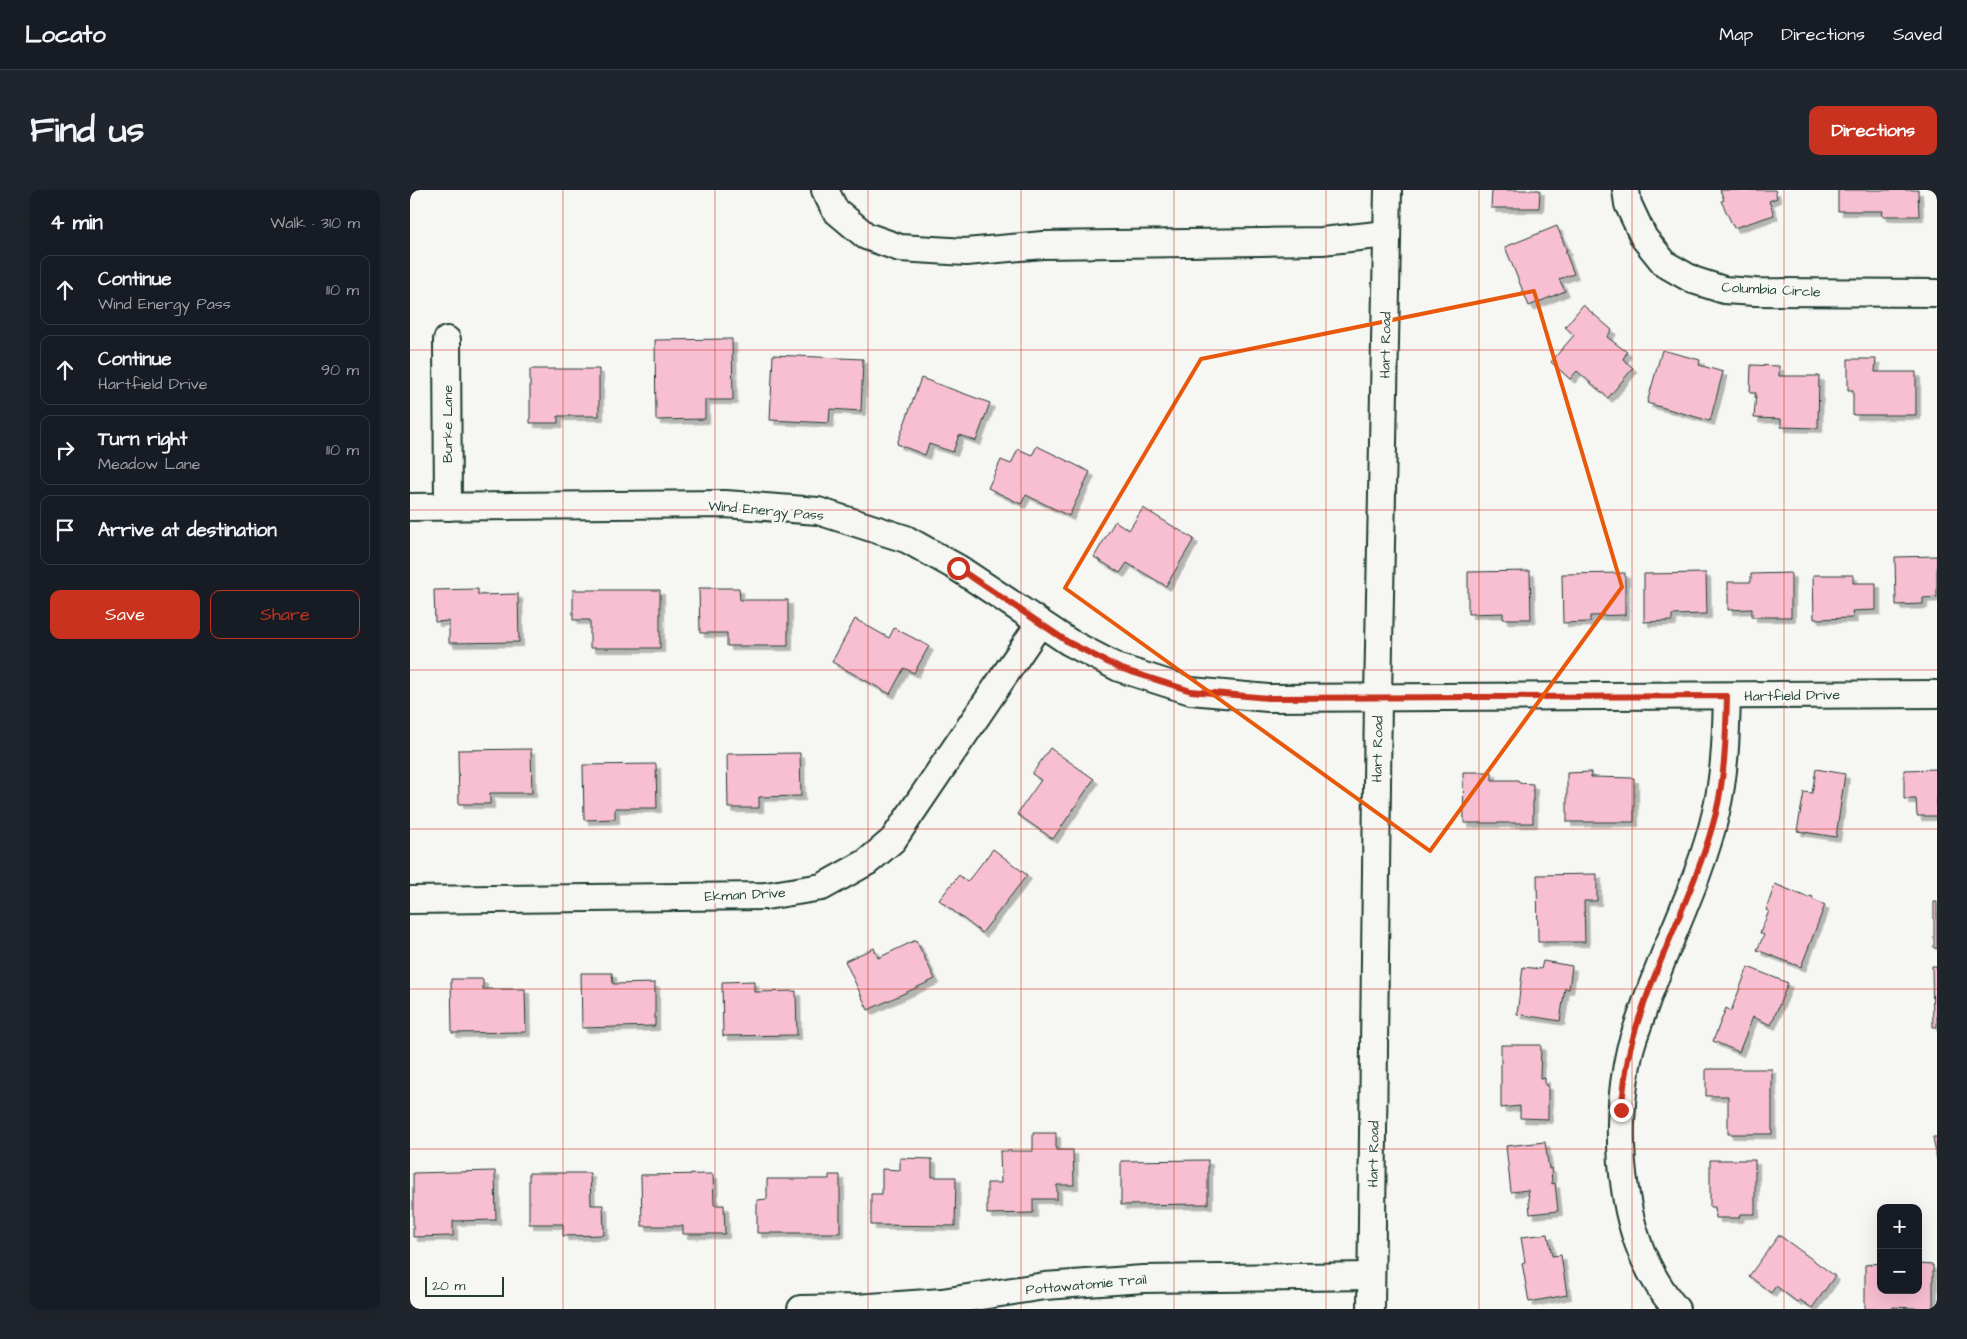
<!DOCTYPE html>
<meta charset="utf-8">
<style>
:root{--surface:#171b24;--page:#20242c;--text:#f1f3f6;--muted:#9ea1a6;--line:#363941;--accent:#c8321e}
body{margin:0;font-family:"Architects Daughter",sans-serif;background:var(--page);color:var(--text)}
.controls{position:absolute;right:15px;bottom:15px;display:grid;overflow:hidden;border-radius:10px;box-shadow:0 5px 20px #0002}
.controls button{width:45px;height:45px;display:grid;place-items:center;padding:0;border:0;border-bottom:1px solid var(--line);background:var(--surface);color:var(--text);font:25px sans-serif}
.scale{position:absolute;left:15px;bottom:12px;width:79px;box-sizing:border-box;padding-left:5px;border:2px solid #1f3d34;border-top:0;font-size:14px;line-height:18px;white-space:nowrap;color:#1f3d34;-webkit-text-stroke:4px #f6f6f2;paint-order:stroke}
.stop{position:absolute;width:15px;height:15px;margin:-11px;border:4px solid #c8321e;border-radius:50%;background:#fff}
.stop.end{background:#c8321e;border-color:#fff;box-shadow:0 1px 5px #0008}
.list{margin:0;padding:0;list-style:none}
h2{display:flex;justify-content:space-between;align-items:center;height:65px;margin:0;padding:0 20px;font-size:21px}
h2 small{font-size:16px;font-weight:400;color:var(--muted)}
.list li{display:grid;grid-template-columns:32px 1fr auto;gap:15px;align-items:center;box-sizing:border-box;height:70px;margin:0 10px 10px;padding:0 10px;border:1px solid var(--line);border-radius:10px}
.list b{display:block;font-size:19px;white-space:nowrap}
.list p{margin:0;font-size:16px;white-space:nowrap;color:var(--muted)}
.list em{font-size:16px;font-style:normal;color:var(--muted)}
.actions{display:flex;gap:10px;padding:15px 20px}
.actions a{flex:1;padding:11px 0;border:1px solid var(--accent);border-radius:10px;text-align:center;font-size:18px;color:var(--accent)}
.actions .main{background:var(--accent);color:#fff}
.icon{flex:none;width:28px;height:28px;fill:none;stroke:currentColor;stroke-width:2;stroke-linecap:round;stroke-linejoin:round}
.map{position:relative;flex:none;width:1527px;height:1119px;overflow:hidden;border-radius:10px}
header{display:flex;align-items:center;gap:30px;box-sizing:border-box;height:70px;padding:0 25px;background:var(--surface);border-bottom:1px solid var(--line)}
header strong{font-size:24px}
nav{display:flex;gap:28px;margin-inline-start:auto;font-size:18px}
.intro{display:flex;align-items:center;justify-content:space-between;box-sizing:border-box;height:120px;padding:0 30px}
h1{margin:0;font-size:35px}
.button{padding:12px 22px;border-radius:10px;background:var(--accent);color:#fff;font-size:18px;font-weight:700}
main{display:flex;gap:30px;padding:0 30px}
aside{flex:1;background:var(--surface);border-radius:10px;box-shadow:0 5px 20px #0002}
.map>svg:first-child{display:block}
</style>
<header>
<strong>Locato</strong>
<nav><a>Map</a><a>Directions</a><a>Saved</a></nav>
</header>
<div class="intro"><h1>Find us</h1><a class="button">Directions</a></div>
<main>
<aside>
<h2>4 min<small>Walk · 310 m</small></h2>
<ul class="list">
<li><svg class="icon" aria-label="ahead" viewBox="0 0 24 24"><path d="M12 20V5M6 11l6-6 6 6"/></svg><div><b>Continue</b><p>Wind Energy Pass</p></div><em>110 m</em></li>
<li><svg class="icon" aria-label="ahead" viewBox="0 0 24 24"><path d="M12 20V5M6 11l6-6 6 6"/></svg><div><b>Continue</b><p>Hartfield Drive</p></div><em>90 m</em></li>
<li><svg class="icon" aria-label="right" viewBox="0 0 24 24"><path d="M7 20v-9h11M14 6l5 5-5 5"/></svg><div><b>Turn right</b><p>Meadow Lane</p></div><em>110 m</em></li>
<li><svg class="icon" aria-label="arrive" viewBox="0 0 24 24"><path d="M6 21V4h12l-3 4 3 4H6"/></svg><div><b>Arrive at destination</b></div></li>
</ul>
<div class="actions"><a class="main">Save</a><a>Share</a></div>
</aside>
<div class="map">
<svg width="1527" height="1119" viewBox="0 0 1527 1119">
<defs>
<filter id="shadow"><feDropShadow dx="4.5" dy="4.5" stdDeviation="0" flood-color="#0004"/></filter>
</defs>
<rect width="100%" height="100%" fill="#f6f6f2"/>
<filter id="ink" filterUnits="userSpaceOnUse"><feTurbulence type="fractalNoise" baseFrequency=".02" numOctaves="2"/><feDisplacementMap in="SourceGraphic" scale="10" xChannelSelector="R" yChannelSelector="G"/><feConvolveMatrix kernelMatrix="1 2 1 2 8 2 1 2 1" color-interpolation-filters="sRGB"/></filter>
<g filter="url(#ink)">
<g fill="#f8bed1" stroke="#1f3d34" filter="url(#shadow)">
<polygon points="1082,0 1130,0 1129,18 1081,18"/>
<polygon points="1310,0 1365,0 1367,8 1359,11 1364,25 1324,38 1311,11 1314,10"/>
<polygon points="1428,0 1508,0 1509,26 1472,26 1473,21 1428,21"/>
<polygon points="1147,36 1157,61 1155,61 1164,84 1149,89 1155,101 1119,116 1095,57"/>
<polygon points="1173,115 1202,140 1197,147 1217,162 1213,169 1223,178 1198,208 1167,181 1160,189 1141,172 1164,145 1155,137"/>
<polygon points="322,149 323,210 295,210 295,229 246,230 245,150"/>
<polygon points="1252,160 1290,170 1289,175 1313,182 1300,231 1237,213"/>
<polygon points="363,165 453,169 451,221 420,219 419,233 360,230"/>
<polygon points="1438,169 1466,169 1465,182 1506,182 1506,225 1443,225 1443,200 1438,200"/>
<polygon points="1341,175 1369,176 1369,186 1409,186 1408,238 1371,237 1371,229 1344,228 1346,203 1340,203"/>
<polygon points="120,179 189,179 189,226 148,226 148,233 120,233"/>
<polygon points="511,188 580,213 566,251 549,245 543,262 519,254 515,265 487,254"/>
<polygon points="627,256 680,282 659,326 616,305 611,314 578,298 591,270 601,274 608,259 622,265"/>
<polygon points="733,318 784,349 756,396 717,373 710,383 684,367 705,331 719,340"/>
<polygon points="1527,366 1527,407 1513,408 1513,414 1486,415 1485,367"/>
<polygon points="1120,381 1121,429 1093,429 1093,423 1058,424 1058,382"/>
<polygon points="1215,383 1215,425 1180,426 1180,432 1153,433 1152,384"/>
<polygon points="1296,383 1297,424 1262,425 1262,431 1234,432 1234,384"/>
<polygon points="1381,383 1381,427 1342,427 1342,419 1318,420 1318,392 1341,392 1341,384"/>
<polygon points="1403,385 1443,385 1443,393 1466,393 1466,420 1442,421 1443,428 1404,429"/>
<polygon points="289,398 329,398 330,410 378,410 378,456 317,456 317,443 290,443"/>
<polygon points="68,399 68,405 108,404 109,452 39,453 39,431 25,432 24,400"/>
<polygon points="163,400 250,400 250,458 180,458 180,430 163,430"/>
<polygon points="445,429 479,448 484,438 519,456 504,483 494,478 480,504 422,472"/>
<polygon points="640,558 684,589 643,649 607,624 631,590 622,584"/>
<polygon points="121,559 122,603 80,603 80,614 49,614 48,560"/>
<polygon points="390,563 391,606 349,607 349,618 318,618 317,564"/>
<polygon points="246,574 247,618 205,618 205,629 174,630 173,575"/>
<polygon points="1406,579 1435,584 1426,647 1387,641 1394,602 1402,603"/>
<polygon points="1527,579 1527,626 1507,626 1506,609 1494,609 1494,580"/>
<polygon points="1053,582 1082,582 1082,590 1108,590 1109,593 1123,594 1123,633 1054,633"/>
<polygon points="1181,582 1181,587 1224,588 1224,632 1157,632 1157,583"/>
<polygon points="583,659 617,685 572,743 529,710 549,685 557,692"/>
<polygon points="1187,684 1187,711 1174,711 1175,752 1128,752 1127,685"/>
<polygon points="1365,694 1399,708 1400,706 1403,707 1402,709 1415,715 1391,777 1347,760 1354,745 1350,743 1359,721 1356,720"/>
<polygon points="1524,712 1527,712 1527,759 1524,758"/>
<polygon points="506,750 525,789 458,820 435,771 464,758 468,768"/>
<polygon points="1133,771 1162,776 1159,799 1155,798 1150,831 1107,824 1113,777 1131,779"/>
<polygon points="1522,776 1527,776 1527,837 1523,837"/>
<polygon points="1338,777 1378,793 1361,835 1343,827 1329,862 1303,851 1316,818 1321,821"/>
<polygon points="171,783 202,783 203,794 245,793 245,836 172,838"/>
<polygon points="41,789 73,789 73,799 115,799 116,842 42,843"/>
<polygon points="344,791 344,802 386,801 387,845 313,846 312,792"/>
<polygon points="1091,855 1131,855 1130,889 1135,888 1135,895 1138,895 1138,929 1110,928 1110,916 1091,918"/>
<polygon points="1296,879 1362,879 1362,944 1318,944 1318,906 1296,906"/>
<polygon points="623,943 646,943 646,960 663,960 664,995 647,995 647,1009 623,1009 623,1023 577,1024 577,993 591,993 590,961 623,961"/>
<polygon points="1523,947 1527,947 1527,970"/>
<polygon points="1135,952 1139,979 1141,978 1142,994 1145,993 1148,1021 1120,1024 1118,1000 1101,1002 1096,956"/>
<polygon points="490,968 522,969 522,987 546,987 545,1036 461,1035 461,1004 472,1004 472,979 490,980"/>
<polygon points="798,970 798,1014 711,1015 711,971"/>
<polygon points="1300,970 1345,970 1345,1024 1330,1024 1329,1028 1306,1028 1305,1017 1300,1017"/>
<polygon points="85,981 86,1030 43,1031 43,1046 3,1047 3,983"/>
<polygon points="119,983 180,983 181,1015 193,1015 194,1045 153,1046 153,1034 119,1034"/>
<polygon points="303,984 304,1015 314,1015 315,1044 273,1044 273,1036 232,1036 231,985"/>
<polygon points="419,985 430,985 430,1043 347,1043 347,1010 357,1009 357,989 419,989"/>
<polygon points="1138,1044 1142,1066 1151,1065 1157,1105 1119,1112 1112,1073 1115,1072 1111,1047"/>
<polygon points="1369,1045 1425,1086 1402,1118 1390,1110 1387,1112 1366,1096 1361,1103 1339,1086"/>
<polygon points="1471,1073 1471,1100 1508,1100 1508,1074 1523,1075 1523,1119 1483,1117 1483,1119 1455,1119 1455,1075"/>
</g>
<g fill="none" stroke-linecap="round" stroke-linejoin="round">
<g stroke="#1f3d34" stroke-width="30">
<g id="minor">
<polyline points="415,0 425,20 456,46 490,58 556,62 633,55 912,51 977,44"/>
<polyline points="1216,0 1218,14 1234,48 1255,74 1283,90 1314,100 1345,102 1527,103"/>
<polyline points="37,150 38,317"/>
<polyline points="0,317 315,314 408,321 496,349 548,378 659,452 709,478 781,501 858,508 1527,504"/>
<polyline points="0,710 356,706 412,697 457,672 483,650 630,433"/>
<polyline points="391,1119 446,1118 532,1112 635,1096 733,1089 961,1086"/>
<polyline points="961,1119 968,507 978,0"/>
<path d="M1266,1119C1237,1085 1221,1042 1215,999C1208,954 1210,904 1220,860C1223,848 1228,836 1232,824C1254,757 1290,692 1306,622C1315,584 1316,545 1317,506"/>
</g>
</g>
<use href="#minor" stroke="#f6f6f2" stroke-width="26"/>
</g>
</g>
<g fill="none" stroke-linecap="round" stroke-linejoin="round" filter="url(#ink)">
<path stroke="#c8321e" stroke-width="6" d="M548,378L658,452L709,478L781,501L858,508L1317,506C1316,545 1315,585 1306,623C1285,705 1241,778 1220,859C1215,879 1214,900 1211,920"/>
</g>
<path fill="none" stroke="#e8590c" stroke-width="4" stroke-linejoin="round" d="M1124,101L1212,397L1020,661L655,398L791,169Z"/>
<path fill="none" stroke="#c8321e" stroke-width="1" stroke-opacity="0.55" d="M153,0V1119M305,0V1119M458,0V1119M611,0V1119M764,0V1119M916,0V1119M1069,0V1119M1222,0V1119M1374,0V1119M0,160H1527M0,320H1527M0,480H1527M0,639H1527M0,799H1527M0,959H1527"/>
<g text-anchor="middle" stroke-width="4.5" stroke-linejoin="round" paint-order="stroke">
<g font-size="14" fill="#1f3d34" stroke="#f6f6f2">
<text transform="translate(1361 99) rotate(3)" y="5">Columbia Circle</text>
<text transform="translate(975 155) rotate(-89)" y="5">Hart Road</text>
<text transform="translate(37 234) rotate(-90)" y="5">Burke Lane</text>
<text transform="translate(356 320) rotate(5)" y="5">Wind Energy Pass</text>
<text transform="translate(1382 505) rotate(-1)" y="5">Hartfield Drive</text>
<text transform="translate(967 559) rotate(-89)" y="5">Hart Road</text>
<text transform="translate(335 704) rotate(-3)" y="5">Ekman Drive</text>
<text transform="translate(963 964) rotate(-89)" y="5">Hart Road</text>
<text transform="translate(676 1094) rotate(-5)" y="5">Pottawatomie Trail</text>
</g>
</g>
</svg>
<div class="controls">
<button>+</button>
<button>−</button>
</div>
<div class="scale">20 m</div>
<div class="stop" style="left:548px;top:378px"></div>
<div class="stop end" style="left:1211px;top:920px"></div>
</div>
</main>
